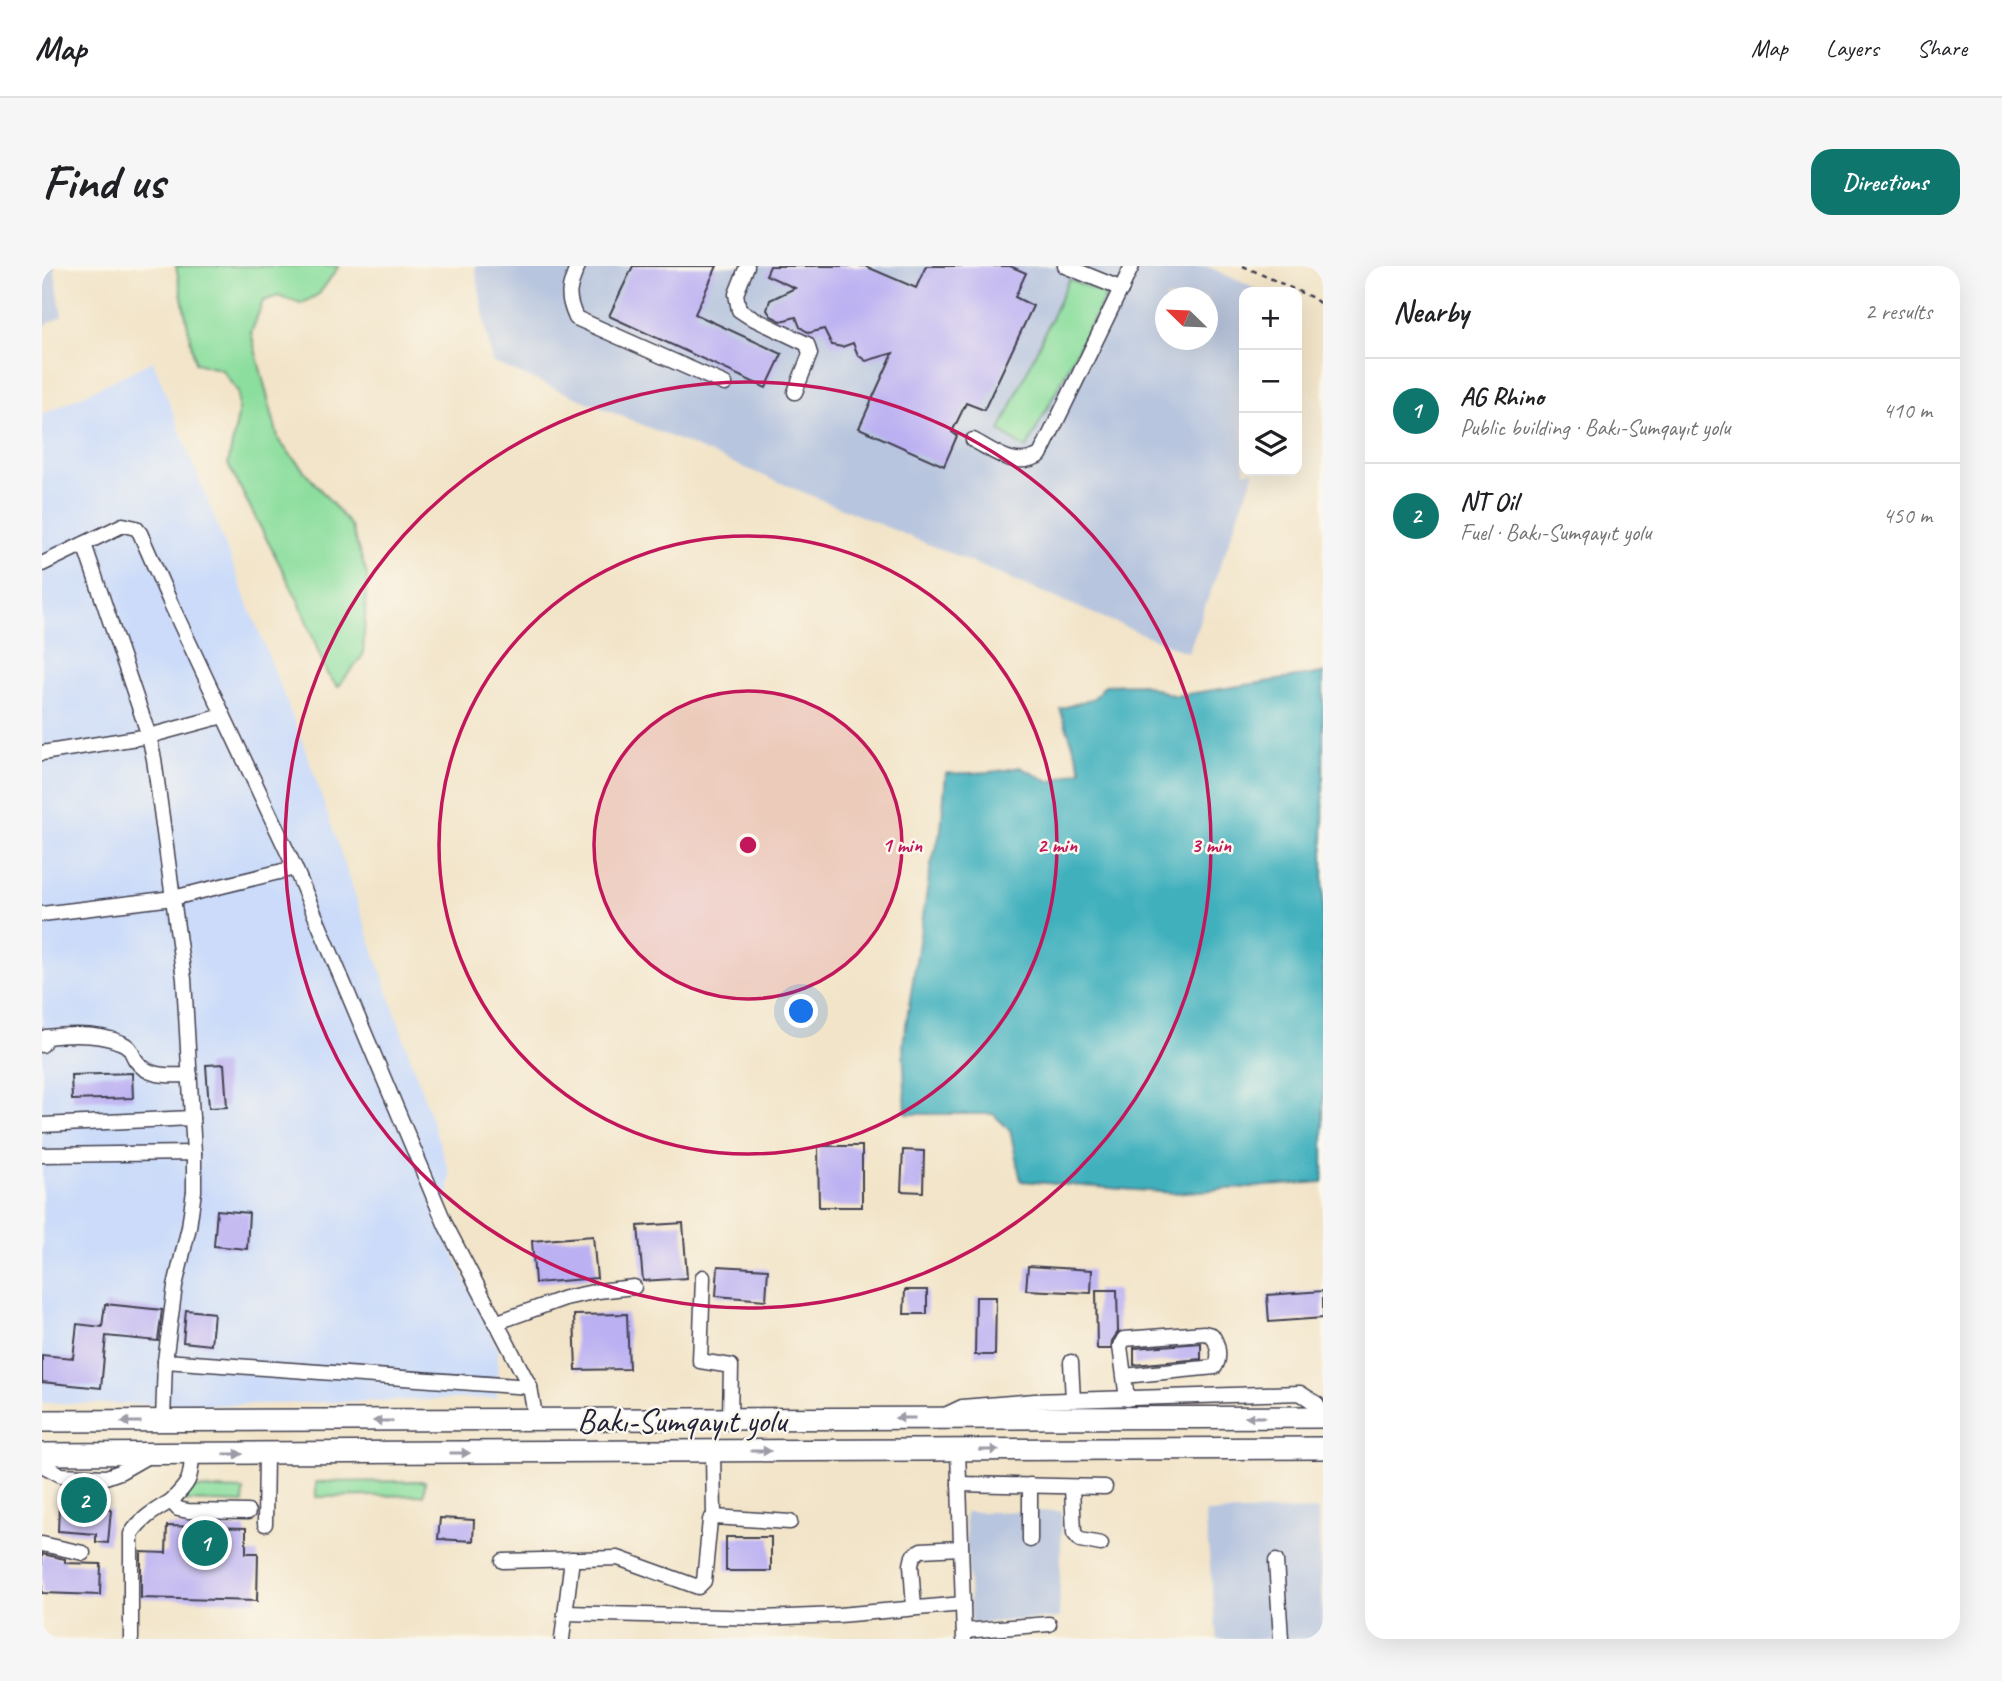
<!DOCTYPE html>
<meta charset="utf-8">
<style>
:root{--surface:#fff;--page:#f6f6f6;--text:#202124;--muted:#757577;--line:#e0e0e0;--accent:#0f766e}
body{margin:0;font-family:Caveat,sans-serif;background:var(--page);color:var(--text)}
.controls{position:absolute;right:21px;top:21px;display:grid;overflow:hidden;border-radius:14px;box-shadow:0 7px 28px #0002}
.controls button{width:63px;height:63px;display:grid;place-items:center;padding:0;border:0;border-bottom:2px solid var(--line);background:var(--surface);color:var(--text);font:35px sans-serif}
.compass{position:absolute;left:1113px;top:21px;width:63px;height:63px;border-radius:50%;background:var(--surface);box-shadow:0 7px 28px #0002;rotate:293deg}
.you{position:absolute;left:760px;top:746px;width:24px;height:24px;margin:-18px;border:5px solid #fff;border-radius:50%;background:#1a73e8;box-shadow:0 0 0 10px #1a73e833}
.badge{display:grid;place-items:center;width:46px;height:46px;border-radius:50%;background:var(--accent);color:#fff;font-size:23px;font-weight:700}
.pin{position:absolute;translate:-50% -50%;border:4px solid #fff;box-shadow:0 2px 7px #0006}
.list{margin:0;padding:0;list-style:none}
h2{display:flex;justify-content:space-between;align-items:center;height:91px;margin:0;padding:0 28px;font-size:30px}
h2 small{font-size:23px;font-weight:400;color:var(--muted)}
.list li{display:grid;grid-template-columns:46px 1fr auto;gap:21px;align-items:center;box-sizing:border-box;height:105px;padding:0 28px;border-top:2px solid var(--line)}
.list b{display:block;font-size:26px;white-space:nowrap}
.list p{margin:0;font-size:23px;white-space:nowrap;color:var(--muted)}
.list em{font-size:23px;font-style:normal;color:var(--muted)}
.icon{flex:none;width:38px;height:38px;fill:none;stroke:currentColor;stroke-width:2;stroke-linecap:round;stroke-linejoin:round}
.map{position:relative;flex:none;width:1281px;height:1373px;overflow:hidden;border-radius:21px}
header{display:flex;align-items:center;gap:42px;box-sizing:border-box;height:98px;padding:0 35px;background:var(--surface);border-bottom:2px solid var(--line)}
header strong{font-size:33px}
nav{display:flex;gap:38px;margin-inline-start:auto;font-size:24px}
.intro{display:flex;align-items:center;justify-content:space-between;box-sizing:border-box;height:168px;padding:0 42px}
h1{margin:0;font-size:49px}
.button{padding:18px 32px;border-radius:21px;background:var(--accent);color:#fff;font-size:24px;font-weight:700}
main{display:flex;gap:42px;padding:0 42px}
aside{flex:1;background:var(--surface);border-radius:21px;box-shadow:0 7px 28px #0002}
.map>svg:first-child{display:block}
</style>
<header>
<strong>Map</strong>
<nav><a>Map</a><a>Layers</a><a>Share</a></nav>
</header>
<div class="intro"><h1>Find us</h1><a class="button">Directions</a></div>
<main>
<div class="map">
<svg width="1281" height="1373" viewBox="0 0 1281 1373">
<rect width="100%" height="100%" fill="#fbf7ec"/>
<filter id="ink" filterUnits="userSpaceOnUse"><feTurbulence type="fractalNoise" baseFrequency=".0143" numOctaves="2"/><feDisplacementMap in="SourceGraphic" scale="14" xChannelSelector="R" yChannelSelector="G"/><feConvolveMatrix kernelMatrix="1 2 1 2 8 2 1 2 1" color-interpolation-filters="sRGB"/></filter>
<filter id="wash" filterUnits="userSpaceOnUse"><feTurbulence type="fractalNoise" baseFrequency=".00686" numOctaves="4" result="noise"/><feDisplacementMap in="SourceGraphic" scale="28" xChannelSelector="R" yChannelSelector="G"/><feGaussianBlur stdDeviation="1.57" result="paint"/><feColorMatrix in="noise" values="0 0 0 0 0 0 0 0 0 0 0 0 0 0 0 0 0 1.4 0 .05"/><feComposite in="paint" operator="in"/></filter>
<g filter="url(#wash)">
<rect width="100%" height="100%" fill="#f2e4c8"/>
<polygon fill="#cbdbf9" points="111,95 266,491 408,908 405,946 393,948 456,1083 455,1132 170,1139 0,1137 0,149"/>
<g fill="#b7c5de" fill-rule="evenodd">
<polygon points="0,0 12,0 20,50 0,61"/>
<path d="M433,0H1165L1220,26H1202V205H1213L1146,387L450,96ZM1124,32H1166V74H1124Z"/>
<polygon points="1276,1244 1281,1373 1175,1373 1163,1247"/>
<polygon points="1020,1245 1017,1352 929,1357 923,1246"/>
</g>
<g fill="#8cde9e" stroke="#57806c" stroke-width="2">
<polygon points="134,0 297,0 277,28 259,38 236,30 221,35 209,67 237,175 309,260 325,309 321,389 296,421 285,408 257,336 186,198 196,150 196,126 180,104 153,97"/>
<polygon points="1027,13 1064,29 984,183 958,165"/>
<polygon points="383,1215 382,1229 274,1231 274,1216"/>
<polygon points="149,1222 202,1224 201,1237 140,1235"/>
</g>
<path fill="#41b0bd" stroke="#32697c" stroke-width="2" d="M1281,407V916L1131,927L979,915L968,864L951,848H864L861,778L889,599L899,564L904,507C930,508 953,507 978,501L1008,516L1040,504L1018,443L1052,432L1063,419L1100,418L1133,430Z"/>
<g id="blocks">
<g fill="#bbb0f2">
<polygon points="591,0 675,0 653,48 740,88 724,122 567,50"/>
<polygon points="728,0 823,0 874,22 884,0 968,0 984,7 973,31 991,40 942,144 924,137 910,166 915,170 902,200 817,162 851,87 824,95 816,89 811,77 800,81 790,79 782,63 767,67 758,61 754,51 739,55 729,50 725,44 728,34 753,22 724,9"/>
<polygon points="182,798 185,841 167,842 164,799"/>
<polygon points="90,807 91,832 30,834 29,809"/>
<polygon points="776,880 820,880 820,941 777,941"/>
<polygon points="861,884 882,885 881,926 859,925"/>
<polygon points="175,944 207,947 205,983 172,980"/>
<polygon points="641,957 645,1012 601,1015 596,960"/>
<polygon points="551,970 555,1012 493,1017 490,975"/>
<polygon points="676,1000 726,1003 724,1034 674,1030"/>
<polygon points="986,1000 1050,1004 1049,1027 984,1024"/>
<polygon points="863,1024 885,1024 885,1048 862,1048"/>
<polygon points="1054,1024 1075,1024 1076,1066 1070,1075 1069,1083 1055,1083"/>
<polygon points="1281,1025 1281,1052 1227,1056 1225,1029"/>
<polygon points="934,1031 954,1031 953,1089 933,1089"/>
<polygon points="63,1038 120,1044 116,1075 64,1070 59,1122 0,1116 0,1089 31,1092 35,1058 60,1061"/>
<polygon points="144,1044 172,1047 169,1079 141,1076"/>
<polygon points="585,1048 587,1103 534,1104 532,1049"/>
<polygon points="1159,1077 1159,1093 1092,1099 1092,1082"/>
<polygon points="32,1219 57,1220 60,1224 59,1243 69,1244 66,1277 54,1276 54,1268 16,1265 17,1240 27,1241 29,1222"/>
<polygon points="398,1252 432,1254 431,1275 396,1273"/>
<polygon points="125,1260 204,1262 204,1287 216,1287 215,1335 99,1332 99,1286 124,1287"/>
<rect x="684" y="1271" width="45" height="34"/>
<polygon points="0,1288 23,1293 23,1297 59,1298 58,1329 0,1327"/>
</g>
</g>
</g>
<g filter="url(#ink)">
<use href="#blocks" fill-opacity="0" stroke="#413f50" stroke-width="2"/>
<g fill="none" stroke-linecap="round" stroke-linejoin="round">
<g stroke="#413f50" stroke-width="17">
<g id="minor">
<path d="M536,0C526,22 524,30 534,52L683,118"/>
<polyline points="705,0 694,28 697,44 706,50 765,78 768,88 753,126"/>
<polyline points="1023,0 1080,23"/>
<path d="M931,174C954,186 972,203 998,189L1090,0"/>
<polyline points="42,278 107,470 112,493 142,713 152,887"/>
<polyline points="0,298 81,259 94,262 98,267 129,338 253,602 404,960 488,1121 494,1155"/>
<polyline points="0,487 107,470 181,450"/>
<polyline points="0,648 131,632 253,602"/>
<path d="M0,779L4,771C28,768 58,767 80,777C89,781 89,786 93,793C106,813 128,809 148,809"/>
<polyline points="0,859 150,852"/>
<polyline points="0,889 152,887 152,925 147,961 133,1020 123,1095 488,1121"/>
<polyline points="661,1011 658,1095 689,1100 688,1153"/>
<polyline points="453,1057 523,1032 556,1025 592,1021"/>
<polyline points="1029,1096 1031,1134"/>
<path d="M1082,1110L1173,1101C1179,1091 1176,1078 1170,1069L1162,1067L1082,1073L1078,1080L1085,1133"/>
<polyline points="903,1149 920,1141 993,1135 1258,1127 1275,1138 1279,1151"/>
<polyline points="121,1156 123,1095"/>
<polyline points="916,1184 922,1373"/>
<polyline points="671,1185 672,1251"/>
<path d="M150,1189C149,1214 147,1217 129,1235L136,1243L146,1245L206,1246"/>
<polyline points="0,1199 19,1209 64,1211 78,1206 106,1190"/>
<polyline points="917,1218 1063,1221"/>
<polyline points="988,1219 988,1274"/>
<polyline points="1030,1221 1032,1267 1038,1274 1059,1278"/>
<polyline points="223,1258 224,1188"/>
<polyline points="0,1278 41,1287"/>
<polyline points="461,1295 576,1292 656,1321 662,1315 668,1254 672,1251 748,1256"/>
<polyline points="1234,1295 1239,1373"/>
<polyline points="872,1342 869,1299 871,1290 879,1284 919,1282"/>
<polyline points="523,1347 720,1352 797,1349 921,1338"/>
<polyline points="922,1365 1007,1358"/>
<path d="M89,1373V1268C99,1252 114,1244 129,1235"/>
<polyline points="520,1373 530,1293"/>
</g>
</g>
<g stroke="#413f50" stroke-width="24">
<g id="highway">
<polyline points="0,1155 1281,1151"/>
<polyline points="0,1188 1281,1182"/>
</g>
</g>
<polyline stroke="#413f50" stroke-width="2.5" stroke-dasharray="5 5" stroke-linecap="butt" points="1201,0 1271,32 1281,40"/>
<use href="#minor" stroke="#fff" stroke-width="14"/>
<use href="#highway" stroke="#fff" stroke-width="21"/>
</g>
<defs><path id="oneway-solid" d="M-6-.8H1V-3.2L6.5 0L1 3.2V.8H-6Z" transform="scale(1.75)"/></defs>
<g fill="#9c9ca7">
<use href="#oneway-solid" transform="translate(1213 1151) rotate(180)"/>
<use href="#oneway-solid" transform="translate(863 1152) rotate(180)"/>
<use href="#oneway-solid" transform="translate(341 1155) rotate(180)"/>
<use href="#oneway-solid" transform="translate(89 1156) rotate(-180)"/>
<use href="#oneway-solid" transform="translate(947 1184)"/>
<use href="#oneway-solid" transform="translate(719 1185)"/>
<use href="#oneway-solid" transform="translate(418 1187)"/>
<use href="#oneway-solid" transform="translate(191 1188)"/>
</g>
</g>
<circle cx="706" cy="579" r="154" fill="#c2185b" fill-opacity=".12"/>
<g fill="none" stroke="#c2185b" stroke-width="3.5">
<circle cx="706" cy="579" r="154"/>
<circle cx="706" cy="579" r="309"/>
<circle cx="706" cy="579" r="463"/>
</g>
<g text-anchor="middle" stroke-width="5" stroke-linejoin="round" paint-order="stroke">
<g font-size="33" fill="#22223b" stroke="#fbf7ec">
<text x="640" y="1166">Bakı-Sumqayıt yolu</text>
</g>
</g>
<circle cx="706" cy="579" r="10" fill="#c2185b" stroke="#fbf7ec" stroke-width="3.5"/>
<g font-size="21" text-anchor="middle" font-weight="bold" fill="#c2185b" stroke="#fbf7ec" stroke-width="5" stroke-linejoin="round" paint-order="stroke">
<text x="860" y="586">1 min</text>
<text x="1015" y="586">2 min</text>
<text x="1169" y="586">3 min</text>
</g>
</svg>
<div class="controls">
<button>+</button>
<button>−</button>
<button><svg class="icon" aria-label="layers" viewBox="0 0 24 24"><path d="M12 4l9 5-9 5-9-5zM3 14l9 5 9-5"/></svg></button>
</div>
<svg class="compass" viewBox="-18 -18 36 36"><path d="M0-13l5 13h-10z" fill="#e53935"/><path d="M0 13l5-13h-10z" fill="#757577"/></svg>
<div class="you"></div>
<div class="pin badge" style="left:163px;top:1277px">1</div>
<div class="pin badge" style="left:42px;top:1234px">2</div>
</div>
<aside>
<h2>Nearby<small>2 results</small></h2>
<ul class="list">
<li><span class="badge">1</span><div><b>AG Rhino</b><p>Public building · Bakı-Sumqayıt yolu</p></div><em>410 m</em></li>
<li><span class="badge">2</span><div><b>NT Oil</b><p>Fuel · Bakı-Sumqayıt yolu</p></div><em>450 m</em></li>
</ul>
</aside>
</main>
